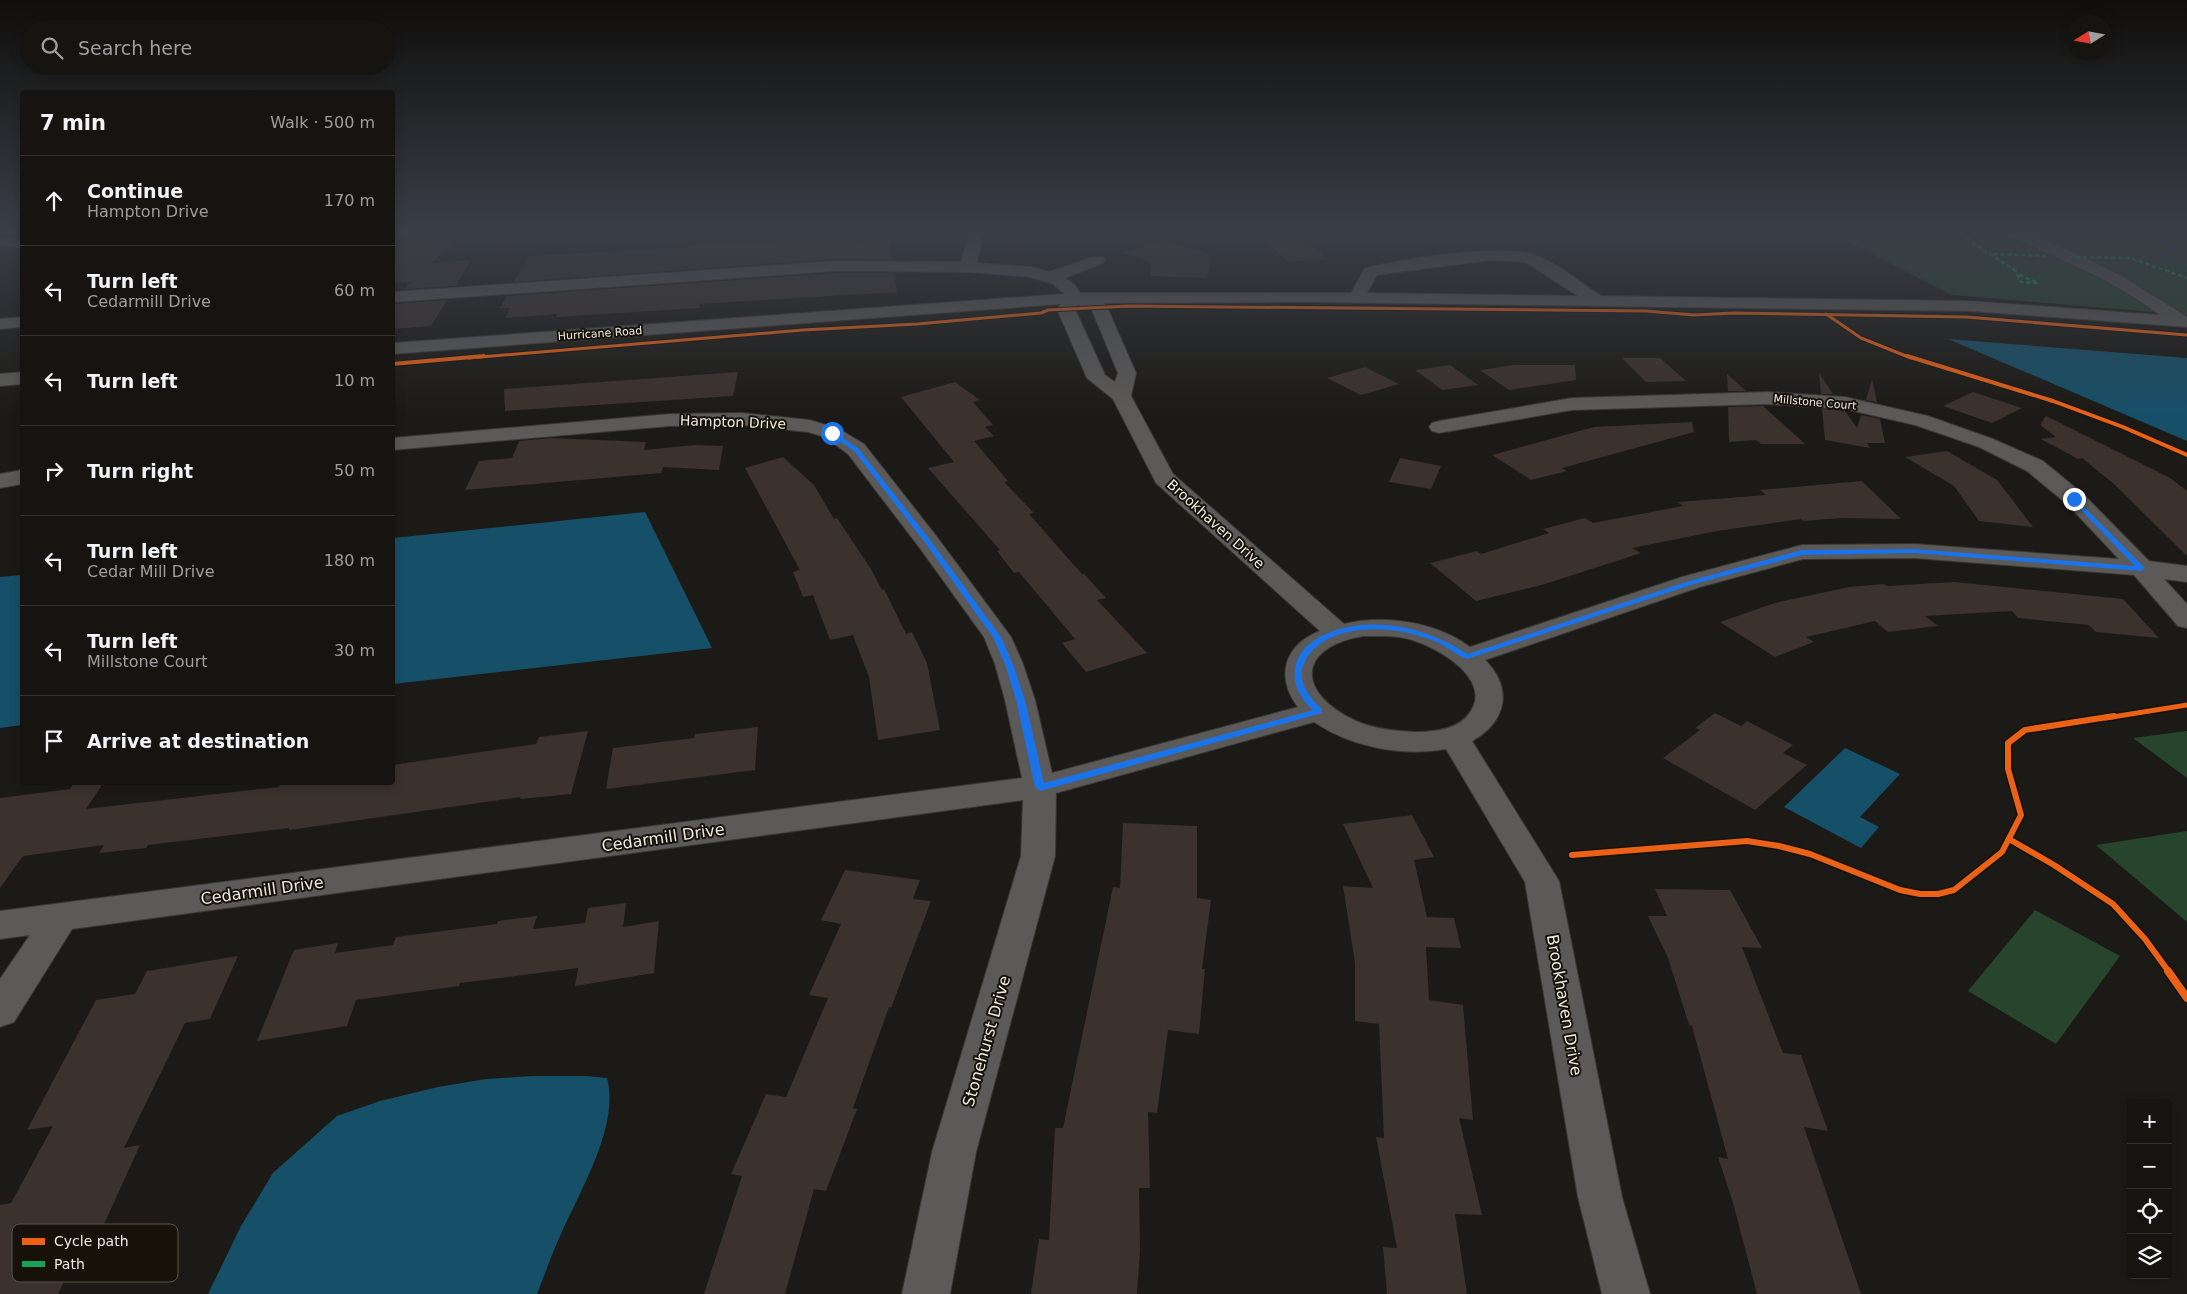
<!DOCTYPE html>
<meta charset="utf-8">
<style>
:root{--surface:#151410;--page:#22211e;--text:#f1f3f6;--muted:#9d9e9f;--line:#343330}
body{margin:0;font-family:"DejaVu Sans",sans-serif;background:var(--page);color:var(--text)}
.controls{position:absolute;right:15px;bottom:15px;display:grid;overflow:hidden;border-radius:5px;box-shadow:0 2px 12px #0003}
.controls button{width:45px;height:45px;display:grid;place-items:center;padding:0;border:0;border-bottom:1px solid var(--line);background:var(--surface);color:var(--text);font:25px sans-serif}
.compass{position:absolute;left:2067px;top:15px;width:45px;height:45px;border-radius:50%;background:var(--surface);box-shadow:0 2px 12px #0003;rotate:259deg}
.stop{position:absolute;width:15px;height:15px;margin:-11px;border:4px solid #1a73e8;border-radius:50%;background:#fff}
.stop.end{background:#1a73e8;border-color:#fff;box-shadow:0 1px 5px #0008}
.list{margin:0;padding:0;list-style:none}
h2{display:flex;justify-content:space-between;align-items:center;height:65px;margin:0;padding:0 20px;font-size:21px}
h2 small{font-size:16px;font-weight:400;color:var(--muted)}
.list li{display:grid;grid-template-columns:32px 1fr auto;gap:15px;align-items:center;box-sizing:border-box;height:90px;padding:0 20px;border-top:1px solid var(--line)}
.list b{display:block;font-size:19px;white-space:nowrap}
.list p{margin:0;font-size:16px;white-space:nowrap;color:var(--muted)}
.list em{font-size:16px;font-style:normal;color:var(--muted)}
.icon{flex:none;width:28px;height:28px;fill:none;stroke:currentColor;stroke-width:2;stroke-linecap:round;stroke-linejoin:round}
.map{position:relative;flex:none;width:2187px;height:1294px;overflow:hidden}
.search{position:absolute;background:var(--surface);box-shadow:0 2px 12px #0003;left:20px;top:20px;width:375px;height:55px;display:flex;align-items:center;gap:12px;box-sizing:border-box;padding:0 18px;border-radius:28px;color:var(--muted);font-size:19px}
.panel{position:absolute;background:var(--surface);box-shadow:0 2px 12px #0003;left:20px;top:90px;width:375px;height:695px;border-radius:5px}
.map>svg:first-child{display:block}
</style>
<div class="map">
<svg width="2187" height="1294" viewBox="0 0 2187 1294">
<rect width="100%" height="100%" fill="#1c1a16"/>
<g fill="#26452c">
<polygon points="487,232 1085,232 1016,238 909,235 676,236"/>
<polygon points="1829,232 2187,232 2187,315 1952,295"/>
<polygon points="2187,731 2187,778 2133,738"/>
<polygon points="2187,831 2187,922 2096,845"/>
<polygon points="2035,910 2120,956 2056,1044 1968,991"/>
</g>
<g fill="#165068">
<polygon points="2131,232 2150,232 2147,232 2175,247 2166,256 2167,259 2187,270 2187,272 2160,258 2162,253 2170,247"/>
<polygon points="1948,339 2187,358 2187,441"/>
<polygon points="645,512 712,648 393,684 393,538"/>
<polygon points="22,575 22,725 0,728 0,577"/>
<polygon points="1845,748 1900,774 1860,817 1879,827 1861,848 1784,807"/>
<path d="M533,1076H585L607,1078C620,1125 580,1191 561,1234C552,1253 545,1274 537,1294H208L241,1226L273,1173L337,1116L380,1101L438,1087L486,1079Z"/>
</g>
<g fill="#3b312d">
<polygon points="444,232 442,235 460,234 432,263 471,260 456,286 404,289 410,282 392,283 392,239 405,239 411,234"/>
<polygon points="1300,235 1327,259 1288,262 1263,237"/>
<polygon points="822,239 827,241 848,240 866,245 868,239 890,240 892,260 836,259 514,282 528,256 690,247 691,245 710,244 819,241"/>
<polygon points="1163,240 1212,255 1207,278 1150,276 1151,262 1123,253"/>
<polygon points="836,273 894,273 897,292 700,304 699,308 556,317 557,314 505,318 510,308 500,308 507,296"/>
<polygon points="447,300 431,326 392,329 393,304"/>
<polygon points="1622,358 1660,358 1686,381 1646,382"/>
<polygon points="1450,365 1478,385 1442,390 1415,370"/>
<polygon points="1514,365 1575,365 1576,380 1509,390 1480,370"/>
<polygon points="1365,367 1399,384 1361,395 1327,378"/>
<polygon points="738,372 733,396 505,411 504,389"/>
<polygon points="1819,373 1833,394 1821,394"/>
<polygon points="1727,374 1746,391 1728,391"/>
<polygon points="1872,379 1877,402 1866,400"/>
<polygon points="955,382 980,400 973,402 993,425 985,427 994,436 974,441 1008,481 1004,482 1034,513 1029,514 1082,574 1084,574 1106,598 1097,600 1147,653 1086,672 1062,643 1075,639 1019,572 1014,573 997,551 1000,550 928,468 954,462 901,397"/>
<polygon points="1973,392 2022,408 1992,423 1943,406"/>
<polygon points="1763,406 1805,444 1761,444 1756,440 1729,442 1728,407"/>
<polygon points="1822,409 1845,411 1857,428 1861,415 1880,419 1885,443 1867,443 1870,448 1825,440"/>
<polygon points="2046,416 2170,478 2187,491 2187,556 2114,484 2082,458 2078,459 2041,439 2056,437 2040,425"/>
<polygon points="1692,422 1694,432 1562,468 1567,471 1531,480 1492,455 1594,427"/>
<polygon points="552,438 646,442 644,450 695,445 723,446 719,470 663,467 661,473 465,490 479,461 512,458 519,441"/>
<polygon points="1947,451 1997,480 2033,527 1979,521 1954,486 1905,457"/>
<polygon points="783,457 814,485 834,519 837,518 871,569 882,590 884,589 906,634 912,632 927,663 940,730 878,740 869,677 853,635 830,640 813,595 803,597 793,572 800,570 745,468"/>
<polygon points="1400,458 1441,466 1431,489 1389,482"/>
<polygon points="1862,481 1901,519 1841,518 1803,521 1801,519 1717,531 1632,548 1641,553 1545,584 1476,601 1430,563 1477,551 1481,554 1549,533 1543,529 1585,518 1593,523 1683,506 1678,502 1766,495 1760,490"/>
<polygon points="1954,582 2123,599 2159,638 2096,632 2089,625 2018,618 2012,611 1925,616 1938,626 1888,632 1875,621 1806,637 1814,642 1775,657 1720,622 1775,603 1849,587 1884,584 1887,586"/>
<polygon points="1715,713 1741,726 1747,721 1793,745 1783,753 1807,765 1755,810 1663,758 1700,730 1695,728"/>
<polygon points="758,727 755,770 606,789 613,748 694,738 695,734"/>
<polygon points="588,731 571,794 520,799 521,797 289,830 289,828 148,845 146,848 99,853 104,845 23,856 0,888 0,798 70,789 73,784 104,782 86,809 279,787 281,782 392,782 392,765 536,744 539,737"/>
<polygon points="1412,815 1434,857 1414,860 1427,917 1454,918 1461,948 1426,947 1429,1000 1463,1005 1473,1120 1459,1118 1482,1215 1455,1214 1467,1294 1387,1294 1383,1247 1397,1248 1376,1137 1384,1138 1379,1024 1355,1021 1355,963 1343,886 1373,888 1343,824"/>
<polygon points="1123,823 1197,826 1197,898 1211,900 1202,969 1205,969 1199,1034 1168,1030 1157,1113 1148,1112 1150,1188 1139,1188 1140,1250 1137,1294 1031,1294 1039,1239 1049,1240 1055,1128 1063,1128 1113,887 1120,888"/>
<polygon points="845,870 920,880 913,899 931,901 891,1008 889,1007 853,1108 857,1109 826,1191 814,1189 785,1294 704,1294 742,1176 731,1174 766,1094 786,1097 828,998 809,995 841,924 821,920"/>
<polygon points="1655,889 1730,890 1762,948 1742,947 1783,1053 1801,1055 1828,1131 1804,1127 1861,1294 1757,1294 1733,1203 1718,1157 1728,1159 1692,1026 1689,1025 1668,958 1648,916 1667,916"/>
<polygon points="626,903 623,927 659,921 654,973 575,986 578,968 460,983 459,986 356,1000 347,1026 257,1041 294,950 338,943 335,953 393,945 396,937 497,924 498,921 537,916 533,929 585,923 588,908"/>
<polygon points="238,956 210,1019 185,1023 124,1148 140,1145 101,1231 87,1233 58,1294 0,1294 0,1205 11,1203 53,1126 27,1130 96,1000 135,994 147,971"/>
</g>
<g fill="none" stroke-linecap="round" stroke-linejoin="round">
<g stroke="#393734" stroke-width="2">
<g id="minor">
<path d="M969,232H983L977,263L1032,267L1049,272L1093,257H1103L1106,260L1103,263L1065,278L1075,285L1080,293H1351L1365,268C1401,259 1499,244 1532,254C1557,262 1579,282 1601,296L1970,301L2160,315C2113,280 2059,258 2006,235L2004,232H2023L2083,257L2125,278L2187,317V327L1970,311L1304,302L1104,303L1107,307L1136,373L1131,396L1173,474L1344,624C1385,614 1436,622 1470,647L1682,577L1802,545L1914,544L2119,559L2067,504L2027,471L1979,447L1915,425L1845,409L1767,404L1572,410L1439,433L1432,431L1429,427L1432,423L1439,421L1572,398L1767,392L1845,397L1928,416L1993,439L2043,461L2083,494L2149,561L2187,566V582L2164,579L2187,604V628L2178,626L2134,575L1914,558L1803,559L1700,587L1485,660C1514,689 1506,722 1472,741L1559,881L1622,1197L1650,1294H1602L1578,1197L1525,882L1446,749C1402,757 1351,747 1314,722L1056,793L1055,856L976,1152L950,1294H902L932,1152L1021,856L1023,800L72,929L14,1022L0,1027V979L30,935L0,939V911L1022,778L1005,700L995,664L984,637L919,547L848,454L825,437L808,432L742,425L670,426L392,450V438L670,414L742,413L810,420L839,429L864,444L937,537L1011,637L1023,664L1035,700L1052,773L1298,707C1275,677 1284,645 1320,631L1156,483L1113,399L1087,378L1057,309L1061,304L392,354V343L1064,294L1053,284L1030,277L968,272L836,271L392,302V292L836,261L961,262ZM1491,260L1525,262L1578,296L1367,293L1377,275ZM1078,305L1092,310L1118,373L1115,382L1105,375L1075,309ZM1363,636C1379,636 1397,635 1412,640C1439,648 1496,681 1468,715C1456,730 1433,732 1415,732C1395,731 1374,729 1356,721C1297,694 1295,648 1363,636Z"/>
<polygon points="0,238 22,239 22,247 0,246"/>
<polygon points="22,317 22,327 0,329 0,319"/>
<polygon points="22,372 22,384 0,386 0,374"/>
<polygon points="22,470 22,484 0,488 0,474"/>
</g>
</g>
<use href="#minor" fill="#5b5a58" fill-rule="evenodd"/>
<g stroke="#1a9f57" stroke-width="2.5" stroke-dasharray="4.5 2.5" stroke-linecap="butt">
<path d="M1962,232L1970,241L2016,271C2017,275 2019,279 2021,282L2038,283L2017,274"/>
<polyline points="1993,254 2045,256"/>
<polyline points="2069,257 2130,258 2187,278"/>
</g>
<g stroke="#171209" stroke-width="5">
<g id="cycleway-far4">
<polyline points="1826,314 1861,338 1911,358"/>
<polyline points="469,358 803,330 917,324 1041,313 1048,310 1129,306 1646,311 1694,315 1734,313 1966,317 2187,335"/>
</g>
</g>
<g stroke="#171209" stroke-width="6">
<g id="cycleway-far3">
<polyline points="1907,356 2053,401 2123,427 2187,455"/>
<polyline points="392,364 484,356"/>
</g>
</g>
<g stroke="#171209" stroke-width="8">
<polyline id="cycleway-far2" points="2106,718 2187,705"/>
</g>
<g stroke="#171209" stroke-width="9">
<g id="cycleway-far1">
<polyline points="2009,839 2054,865 2113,904 2145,939 2169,972"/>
<polyline points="1572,855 1747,841 1779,846 1810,854 1900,890 1920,894 1938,894 1954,890 2002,852 2021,815 2008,769 2008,743 2025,730 2114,716"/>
</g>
</g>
<g stroke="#171209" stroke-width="11">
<polyline id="cycleway" points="2168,971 2187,998"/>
</g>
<use href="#cycleway-far4" stroke="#ea6118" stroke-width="3"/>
<use href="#cycleway-far3" stroke="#ea6118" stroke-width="4"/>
<use href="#cycleway-far2" stroke="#ea6118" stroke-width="5"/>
<use href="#cycleway-far1" stroke="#ea6118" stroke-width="6"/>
<use href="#cycleway" stroke="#ea6118" stroke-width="8"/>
</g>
<linearGradient id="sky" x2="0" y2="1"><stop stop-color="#0f0e0c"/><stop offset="0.56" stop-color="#3a3e47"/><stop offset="1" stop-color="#3a3e47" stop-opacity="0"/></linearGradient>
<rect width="2187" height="413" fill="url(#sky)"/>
<path fill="#1a73e8" d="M829,432H834L858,448L931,541L1001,637L1013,664L1025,700L1044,783L1313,710C1305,704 1297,691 1295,681C1290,643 1331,628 1362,625C1400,622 1436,634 1468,654L1689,581L1802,550L1914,549L2135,566L2072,501V498L2074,497L2145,568L2141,571L1914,553L1802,555L1694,584L1467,659C1458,656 1451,650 1444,646C1436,641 1427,638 1419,636C1382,624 1319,625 1303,666C1297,682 1311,700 1322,709V713L1040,791L1035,787L1016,700L1005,664L993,637L926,544L854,451L829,434Z"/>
<g text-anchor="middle" stroke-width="4" stroke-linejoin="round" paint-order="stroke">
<g font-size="11" fill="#eeebe4" stroke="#171209">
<text transform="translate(600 333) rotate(-4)" y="4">Hurricane Road</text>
<text transform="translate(1815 402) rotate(5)" y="4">Millstone Court</text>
</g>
<g font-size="14" fill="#eeebe4" stroke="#171209">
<text transform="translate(733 422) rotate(2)" y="5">Hampton Drive</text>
<text transform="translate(1216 524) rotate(42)" y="5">Brookhaven Drive</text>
</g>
<g font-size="16" fill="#eeebe4" stroke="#171209">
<text transform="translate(663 837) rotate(-8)" y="6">Cedarmill Drive</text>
<text transform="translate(262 890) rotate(-8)" y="6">Cedarmill Drive</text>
<text transform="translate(1565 1005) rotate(80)" y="6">Brookhaven Drive</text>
<text transform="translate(986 1041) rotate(-74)" y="6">Stonehurst Drive</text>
</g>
</g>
<rect x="12" y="1224" width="166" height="58" rx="8" fill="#171209" stroke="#58534b" stroke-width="1"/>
<rect x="22" y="1238" width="23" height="7" fill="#ea6118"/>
<rect x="22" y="1261" width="23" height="6" fill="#1a9f57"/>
<g font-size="14" fill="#eeebe4">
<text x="54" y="1246">Cycle path</text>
<text x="54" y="1269">Path</text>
</g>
</svg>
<div class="controls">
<button>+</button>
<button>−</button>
<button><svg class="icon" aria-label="locate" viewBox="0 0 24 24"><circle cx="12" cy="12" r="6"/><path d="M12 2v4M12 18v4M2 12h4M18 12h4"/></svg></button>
<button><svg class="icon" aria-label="layers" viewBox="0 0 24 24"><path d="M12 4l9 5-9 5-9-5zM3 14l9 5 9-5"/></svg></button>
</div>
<svg class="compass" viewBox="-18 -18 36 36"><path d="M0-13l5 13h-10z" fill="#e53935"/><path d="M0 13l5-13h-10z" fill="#9d9e9f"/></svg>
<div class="stop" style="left:832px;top:433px"></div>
<div class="stop end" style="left:2074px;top:499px"></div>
<div class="search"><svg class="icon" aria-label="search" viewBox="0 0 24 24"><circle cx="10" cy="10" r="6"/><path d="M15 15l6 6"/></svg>Search here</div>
<section class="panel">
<h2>7 min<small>Walk · 500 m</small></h2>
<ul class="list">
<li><svg class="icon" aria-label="ahead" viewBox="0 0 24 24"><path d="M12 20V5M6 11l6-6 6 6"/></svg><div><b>Continue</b><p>Hampton Drive</p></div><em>170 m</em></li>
<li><svg class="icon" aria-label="left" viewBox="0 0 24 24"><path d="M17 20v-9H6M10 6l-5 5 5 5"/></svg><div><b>Turn left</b><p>Cedarmill Drive</p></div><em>60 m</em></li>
<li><svg class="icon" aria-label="left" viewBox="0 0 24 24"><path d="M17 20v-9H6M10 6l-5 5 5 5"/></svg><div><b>Turn left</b></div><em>10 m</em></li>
<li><svg class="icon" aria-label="right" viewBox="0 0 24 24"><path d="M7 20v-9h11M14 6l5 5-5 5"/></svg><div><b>Turn right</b></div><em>50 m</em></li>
<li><svg class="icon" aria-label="left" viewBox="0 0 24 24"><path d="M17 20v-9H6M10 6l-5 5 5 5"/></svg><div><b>Turn left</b><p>Cedar Mill Drive</p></div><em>180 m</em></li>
<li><svg class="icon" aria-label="left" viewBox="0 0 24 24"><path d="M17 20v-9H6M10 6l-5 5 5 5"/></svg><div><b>Turn left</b><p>Millstone Court</p></div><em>30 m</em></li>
<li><svg class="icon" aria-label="arrive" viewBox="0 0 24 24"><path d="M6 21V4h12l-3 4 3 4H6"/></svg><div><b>Arrive at destination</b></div></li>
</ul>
</section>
</div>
